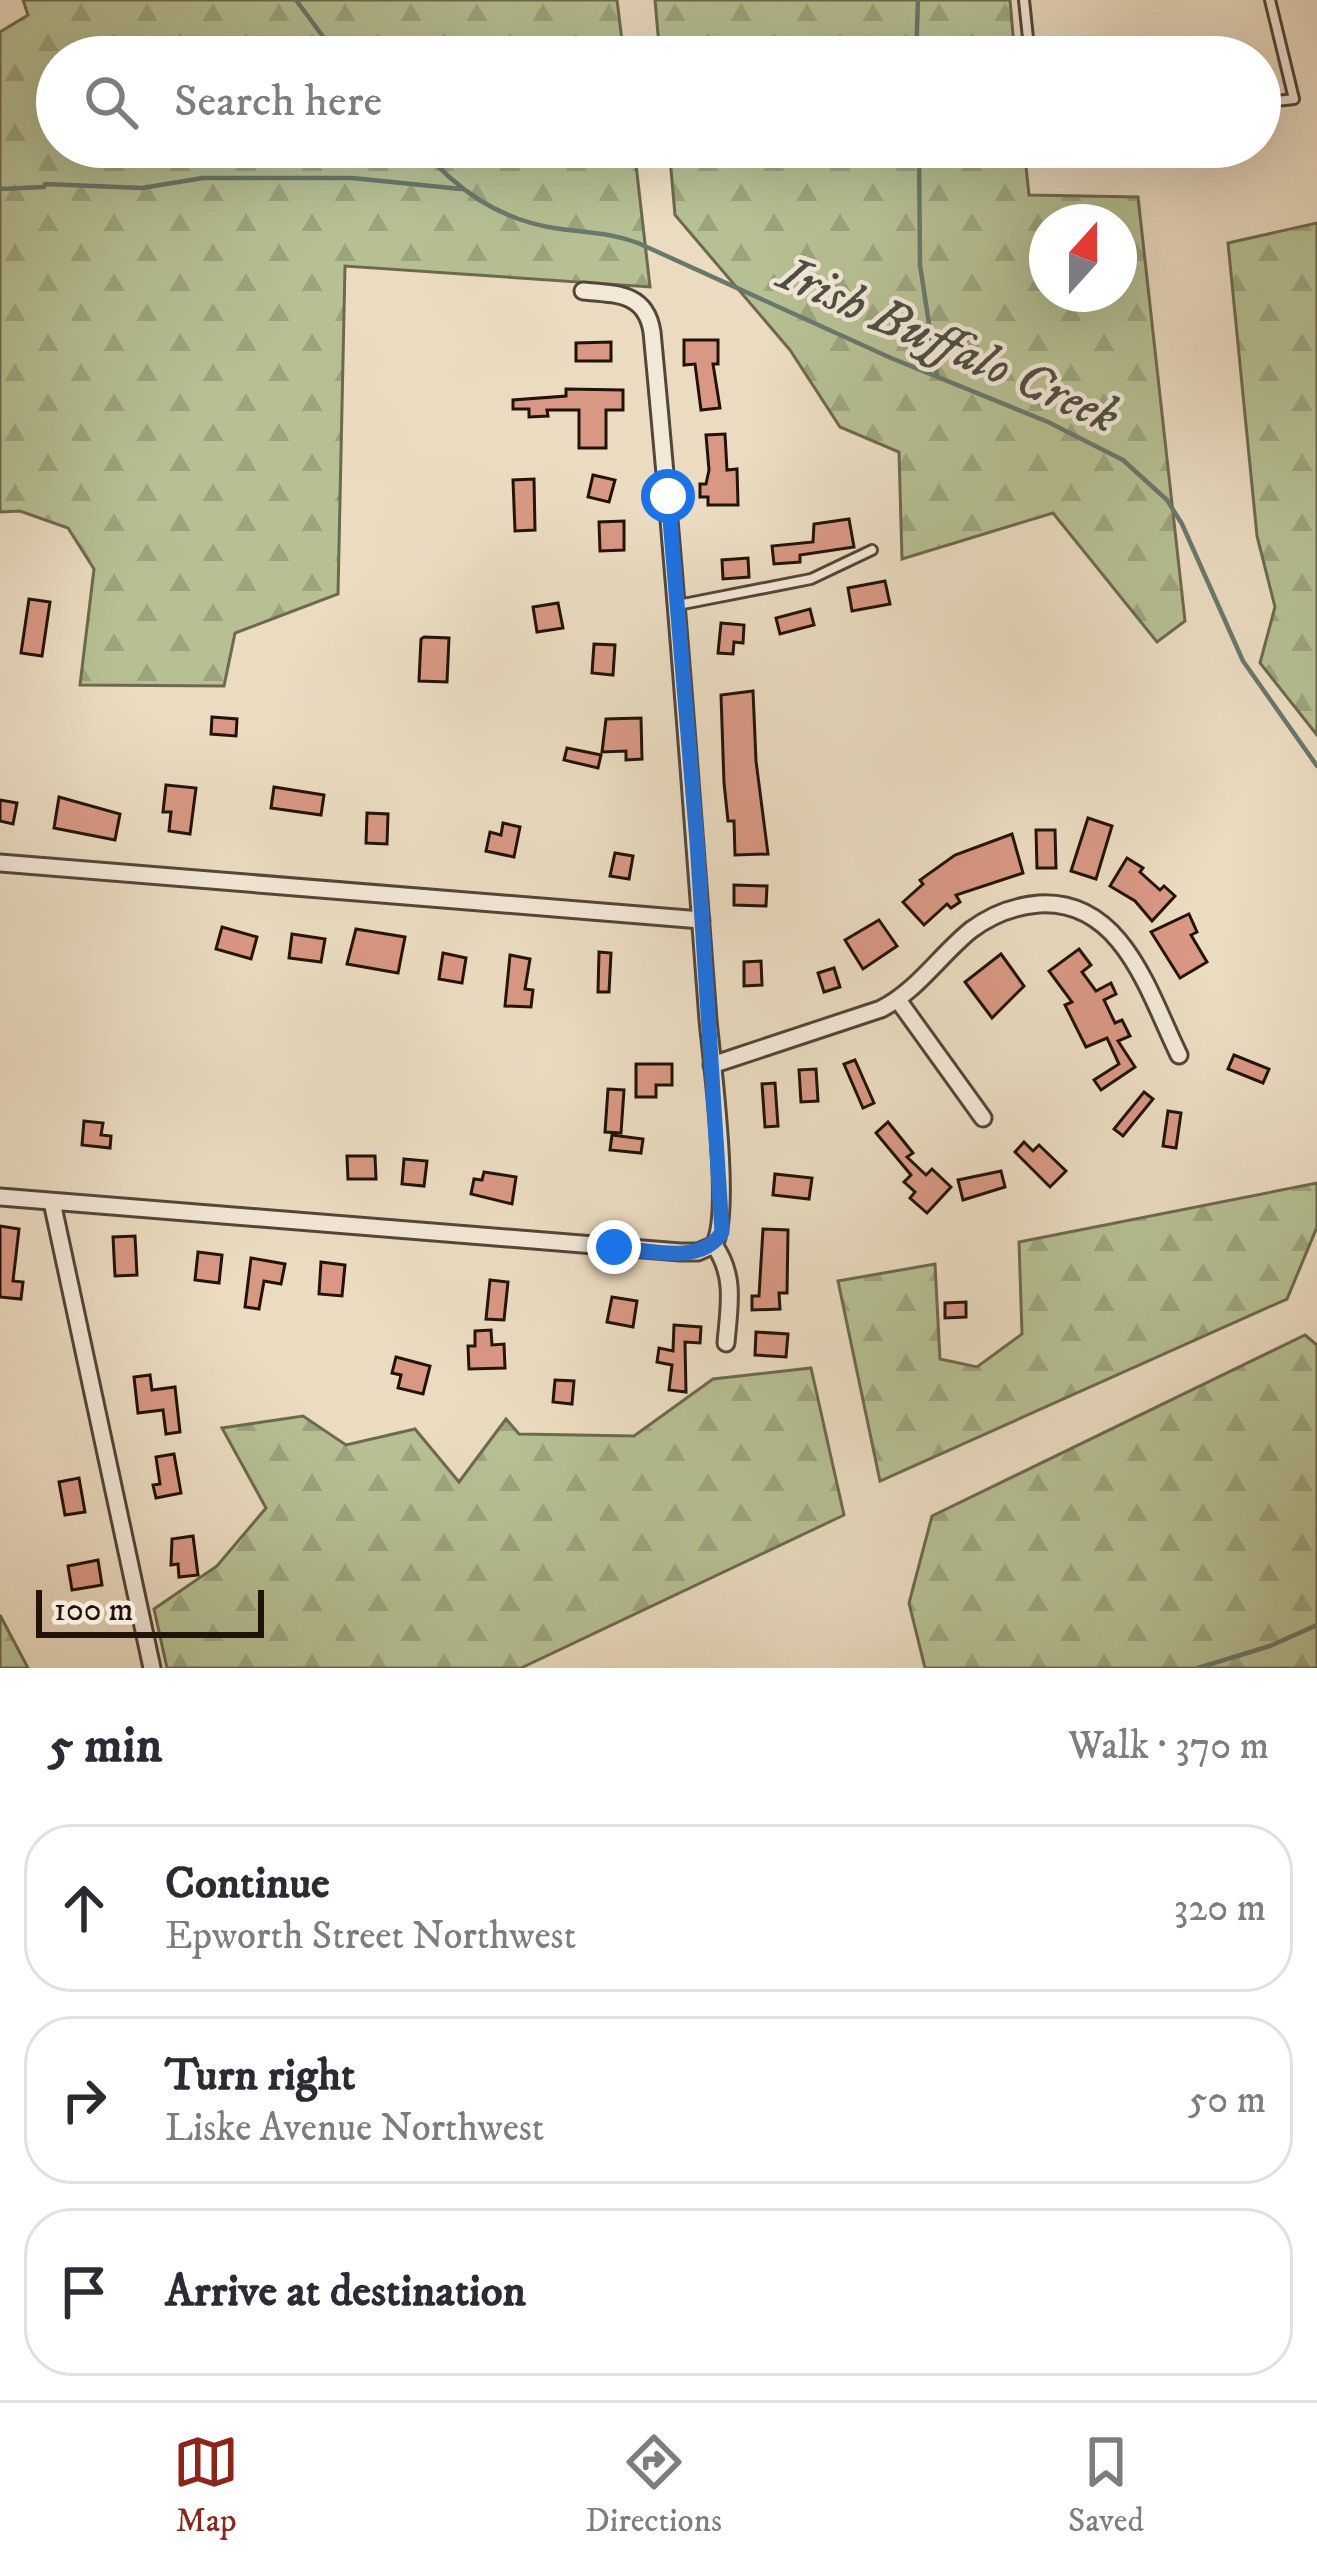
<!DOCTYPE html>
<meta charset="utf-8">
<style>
:root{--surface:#fff;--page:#f2f2f3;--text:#2b2b33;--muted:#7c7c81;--line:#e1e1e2;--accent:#8f2418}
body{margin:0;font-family:"IM FELL DW Pica",serif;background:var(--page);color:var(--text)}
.compass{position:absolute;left:1029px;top:204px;width:108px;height:108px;border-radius:50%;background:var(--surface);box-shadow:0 12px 48px #0002;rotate:21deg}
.scale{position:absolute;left:36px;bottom:30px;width:228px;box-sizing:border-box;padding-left:12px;border:6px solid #22130a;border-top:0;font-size:33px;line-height:42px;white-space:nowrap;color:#22130a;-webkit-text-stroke:9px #f2e8d7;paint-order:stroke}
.stop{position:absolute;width:36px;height:36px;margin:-27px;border:9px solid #1a73e8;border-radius:50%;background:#fff}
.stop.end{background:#1a73e8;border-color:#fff;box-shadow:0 3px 12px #0008}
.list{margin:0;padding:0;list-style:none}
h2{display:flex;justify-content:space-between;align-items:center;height:156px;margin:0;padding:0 48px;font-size:51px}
h2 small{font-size:39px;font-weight:400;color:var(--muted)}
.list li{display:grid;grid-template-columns:78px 1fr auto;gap:36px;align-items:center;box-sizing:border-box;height:168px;margin:0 24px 24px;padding:0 24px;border:3px solid var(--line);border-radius:48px}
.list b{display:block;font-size:45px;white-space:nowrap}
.list p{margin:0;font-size:39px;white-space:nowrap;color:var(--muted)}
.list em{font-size:39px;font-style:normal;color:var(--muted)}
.icon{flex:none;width:66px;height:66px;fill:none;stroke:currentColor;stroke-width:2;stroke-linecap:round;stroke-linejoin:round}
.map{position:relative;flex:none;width:1317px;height:1668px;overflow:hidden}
.search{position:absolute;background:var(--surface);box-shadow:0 12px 48px #0002;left:36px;right:36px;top:36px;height:132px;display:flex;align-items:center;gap:30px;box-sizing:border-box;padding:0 42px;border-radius:66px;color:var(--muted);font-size:45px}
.sheet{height:732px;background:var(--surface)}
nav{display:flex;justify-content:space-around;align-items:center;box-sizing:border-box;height:168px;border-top:3px solid var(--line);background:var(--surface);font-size:33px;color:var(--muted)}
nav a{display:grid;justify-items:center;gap:6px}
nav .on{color:var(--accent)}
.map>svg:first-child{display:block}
</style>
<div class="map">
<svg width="1317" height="1668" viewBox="0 0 1317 1668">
<defs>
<pattern id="forest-firs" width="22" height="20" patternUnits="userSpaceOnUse" patternTransform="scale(3)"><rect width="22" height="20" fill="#b6c093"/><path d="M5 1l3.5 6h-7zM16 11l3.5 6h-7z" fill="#9ca47d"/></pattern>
</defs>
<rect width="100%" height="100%" fill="#ebdcc1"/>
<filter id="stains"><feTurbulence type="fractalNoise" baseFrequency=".00167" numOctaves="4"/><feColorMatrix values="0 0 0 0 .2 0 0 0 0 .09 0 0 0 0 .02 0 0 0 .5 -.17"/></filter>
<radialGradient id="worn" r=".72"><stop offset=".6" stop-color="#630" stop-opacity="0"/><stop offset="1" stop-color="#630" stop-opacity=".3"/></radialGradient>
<g fill="url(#forest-firs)" stroke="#6c6a4e" stroke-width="3" fill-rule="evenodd">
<polygon points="23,0 617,0 624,57 57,57 57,147 634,147 650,287 345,266 338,594 235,633 224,686 80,685 94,569 68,528 20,511 0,512 0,32 28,15"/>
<polygon points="655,0 1010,0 1015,57 660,57"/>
<path d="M669,147H1024L1029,195L1138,197L1185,621L1157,642L1053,513L902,559L899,452L840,427L790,350L675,215ZM1047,222H1119V294H1047Z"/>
<polygon points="1317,223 1317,735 1260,663 1275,607 1257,536 1228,243"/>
<polygon points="1317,1183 1317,1227 1287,1299 880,1481 838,1281 935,1264 940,1359 977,1367 1022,1334 1019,1242"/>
<polygon points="1305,1335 1317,1345 1317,1668 925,1668 909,1603 932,1516"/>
<polygon points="811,1368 844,1515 521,1668 167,1668 154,1609 217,1566 266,1508 222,1428 303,1416 346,1445 415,1429 459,1482 506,1419 519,1434 634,1436 713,1379"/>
<polygon points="0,1615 28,1668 0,1668"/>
</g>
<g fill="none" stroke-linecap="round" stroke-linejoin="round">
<g stroke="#69786c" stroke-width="4.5">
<polyline points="296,0 338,57"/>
<polyline points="916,57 918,0"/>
<path d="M420,147C457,190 498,219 554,228C584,233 609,232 638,243L891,358L1048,422L1123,460L1167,500L1182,524L1243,661L1317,766"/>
<polyline points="919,147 920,265 937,376"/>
<polyline points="0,189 44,187 45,184 142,188 203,178 352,178 461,189"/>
<polyline points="1198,1668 1270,1646 1317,1625"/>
</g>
</g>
<g fill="#d99884" stroke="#22130a" stroke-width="3">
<polygon points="684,340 718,340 718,364 713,364 720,408 701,410 695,364 684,365"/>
<polygon points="611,342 611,361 576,361 576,343"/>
<polygon points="566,389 623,390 623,410 606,410 606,448 579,448 579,410 547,410 548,416 529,417 529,409 513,409 513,400 566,396"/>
<polygon points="725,434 727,470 737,469 738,505 708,505 708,497 700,497 700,484 706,484 709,470 706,435"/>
<polygon points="593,475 615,480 609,502 588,497"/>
<polygon points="534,479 535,530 515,531 513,480"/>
<polygon points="849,519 854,547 800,555 800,562 774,564 772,546 813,542 814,524"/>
<polygon points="624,521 624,550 600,551 599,522"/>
<polygon points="748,558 749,577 723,579 722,560"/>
<polygon points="885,581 890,604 852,611 848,588"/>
<polygon points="29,599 50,602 42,656 21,653"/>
<polygon points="558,603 563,628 537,632 533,607"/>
<polygon points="810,609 814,625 780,634 776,618"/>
<polygon points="721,623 744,625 743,643 734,642 733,654 718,653"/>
<polygon points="424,637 449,638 447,682 419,681 421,639"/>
<polygon points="594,644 615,645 613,675 592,673"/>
<polygon points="753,691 756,761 768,854 735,855 734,821 728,821 724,783 721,695"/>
<polygon points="212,717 237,719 236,736 211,734"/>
<polygon points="641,718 642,759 626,760 626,751 602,752 606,719"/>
<polygon points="567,748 601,755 598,768 564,760"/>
<polygon points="166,785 196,788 190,834 169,831 171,812 163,812"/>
<polygon points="274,787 324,795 321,815 271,808"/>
<polygon points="59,797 120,814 115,840 54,828"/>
<polygon points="0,800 17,803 13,824 0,821"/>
<polygon points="367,813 388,814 387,844 366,843"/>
<polygon points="1088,818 1112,826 1096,879 1071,871"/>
<polygon points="503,823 520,827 514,857 486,851 490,832 501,835"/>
<polygon points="1036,830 1055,830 1056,868 1037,868"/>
<polygon points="1012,834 1023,873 956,895 960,902 951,908 947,904 924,925 903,902 923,884 920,880 955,855"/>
<polygon points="615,853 633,856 629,879 610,876"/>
<polygon points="1127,858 1143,868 1140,872 1160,890 1164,886 1175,896 1152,921 1135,901 1110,886"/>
<polygon points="734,885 767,886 766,906 734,905"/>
<polygon points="1189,914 1197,932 1191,935 1207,962 1180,978 1151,932"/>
<polygon points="879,920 897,946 863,969 845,940"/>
<polygon points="222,927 257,937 251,959 216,949"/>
<polygon points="356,929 405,937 398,973 347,964"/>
<polygon points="292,934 325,939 321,962 289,958"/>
<polygon points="1079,949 1091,965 1082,972 1096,991 1111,983 1116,994 1104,1000 1115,1023 1122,1020 1130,1036 1118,1041 1135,1067 1101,1090 1094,1080 1119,1064 1107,1038 1086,1047 1065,1005 1072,1002 1049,971"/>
<polygon points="599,952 611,953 609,992 598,992"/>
<polygon points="443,953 466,958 462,983 439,979"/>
<polygon points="1001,954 1024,986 992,1018 965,982"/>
<polygon points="510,955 530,959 525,989 533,990 531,1007 505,1006"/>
<polygon points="761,961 762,985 744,986 744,962"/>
<polygon points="834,968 840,987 824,992 818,973"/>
<polygon points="1234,1055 1269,1069 1263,1083 1228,1069"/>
<polygon points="855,1060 874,1103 863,1108 844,1064"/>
<polygon points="636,1064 672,1064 672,1085 656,1085 656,1097 636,1097"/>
<polygon points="816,1069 818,1101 801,1102 799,1070"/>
<polygon points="775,1083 778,1126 765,1127 762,1084"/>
<polygon points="608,1089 624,1090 621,1133 605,1132"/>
<polygon points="1144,1092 1153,1099 1123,1136 1114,1129"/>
<polygon points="1168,1111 1181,1113 1176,1148 1163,1146"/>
<polygon points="84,1121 103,1123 101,1135 111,1136 110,1148 82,1145"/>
<polygon points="888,1122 913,1153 907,1157 926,1175 932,1169 951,1187 927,1213 910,1198 915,1192 904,1182 911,1175 876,1133"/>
<polygon points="612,1135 643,1139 641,1153 610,1150"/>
<polygon points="1024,1142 1033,1151 1039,1145 1066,1171 1050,1187 1015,1152"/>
<polygon points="347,1156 375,1156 376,1179 348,1179"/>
<polygon points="404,1159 427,1161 424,1186 402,1184"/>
<polygon points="1001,1171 1005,1187 963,1200 958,1180"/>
<polygon points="484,1172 516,1177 512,1204 471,1194 474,1179 482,1180"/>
<polygon points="775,1174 812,1178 809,1199 773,1195"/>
<polygon points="0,1226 19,1229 13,1281 23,1282 21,1299 0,1297"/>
<polygon points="763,1229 788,1230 787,1293 779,1293 780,1309 752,1310 752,1296 759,1296"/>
<polygon points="135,1236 137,1275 115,1276 113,1237"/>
<polygon points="198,1252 222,1255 219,1283 195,1280"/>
<polygon points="251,1258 285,1264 281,1284 264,1281 259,1309 245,1307"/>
<polygon points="321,1262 345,1265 342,1296 319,1294"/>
<polygon points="490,1280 508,1282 504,1320 486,1319"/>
<polygon points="612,1297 637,1301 633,1327 607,1322"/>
<polygon points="966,1302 966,1317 945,1318 945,1303"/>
<polygon points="674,1325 701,1327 700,1343 685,1342 686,1392 669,1390 672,1365 657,1362 659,1348 673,1351"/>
<polygon points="491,1330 492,1345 504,1344 505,1368 469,1369 468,1346 475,1346 475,1331"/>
<polygon points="756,1332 788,1334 786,1357 755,1355"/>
<polygon points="396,1357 430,1366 423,1394 398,1388 401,1375 392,1373"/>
<polygon points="150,1375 152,1390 175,1387 180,1432 166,1434 163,1410 138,1413 134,1377"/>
<polygon points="555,1380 574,1381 572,1404 553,1402"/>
<polygon points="174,1454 181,1493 156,1498 153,1485 160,1484 156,1457"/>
<polygon points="79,1478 85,1512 65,1515 59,1482"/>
<polygon points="193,1536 198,1575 179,1577 178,1564 171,1565 172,1539"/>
<polygon points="98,1560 102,1585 72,1590 68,1566"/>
</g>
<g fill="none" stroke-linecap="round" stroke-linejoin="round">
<g stroke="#544538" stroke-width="14">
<g id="service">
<polyline points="1024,0 1030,57"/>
<polyline points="1260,103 1294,99 1270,0"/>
<polyline points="678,605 811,579 872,550"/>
</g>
</g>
<g stroke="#544538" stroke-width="21">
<g id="minor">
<path d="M583,291C617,294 646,293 652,332C674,561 691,791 708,1020C712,1063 732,1215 714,1245"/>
<polyline points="0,863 701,920"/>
<polyline points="898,1000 983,1118"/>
<path d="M712,1065L881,1009C917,991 940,955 971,930C991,915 1015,906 1039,904C1123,899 1149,994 1179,1055"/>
<polyline points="0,1197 680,1252 698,1252 714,1245"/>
<polyline points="52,1202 152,1668"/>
<path d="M714,1245C736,1276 729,1306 726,1343"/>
</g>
</g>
<use href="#service" stroke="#f2e8d7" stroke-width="8"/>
<use href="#minor" stroke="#f2e8d7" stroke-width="15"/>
</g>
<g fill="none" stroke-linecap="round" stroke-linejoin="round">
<path stroke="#1a73e8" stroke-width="15" d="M614,1247C647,1250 702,1266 722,1232L697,842L668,496"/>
</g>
<g text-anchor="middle" stroke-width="9" stroke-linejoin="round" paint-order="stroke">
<g font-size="51" font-style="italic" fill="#4c4e43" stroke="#f2e8d7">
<text transform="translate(950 343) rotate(24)" y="18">Irish Buffalo Creek</text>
</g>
</g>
<rect width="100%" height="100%" filter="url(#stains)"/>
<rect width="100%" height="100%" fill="url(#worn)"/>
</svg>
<svg class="compass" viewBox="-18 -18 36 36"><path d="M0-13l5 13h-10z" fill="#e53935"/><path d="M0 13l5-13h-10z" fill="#7c7c81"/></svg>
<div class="scale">100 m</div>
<div class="stop" style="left:668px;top:496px"></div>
<div class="stop end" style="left:614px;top:1247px"></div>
<div class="search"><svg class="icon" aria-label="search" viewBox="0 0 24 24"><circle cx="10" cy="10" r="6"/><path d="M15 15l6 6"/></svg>Search here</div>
</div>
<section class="sheet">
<h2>5 min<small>Walk · 370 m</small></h2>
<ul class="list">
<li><svg class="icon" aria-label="ahead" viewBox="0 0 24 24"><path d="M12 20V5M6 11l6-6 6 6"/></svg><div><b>Continue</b><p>Epworth Street Northwest</p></div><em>320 m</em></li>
<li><svg class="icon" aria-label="right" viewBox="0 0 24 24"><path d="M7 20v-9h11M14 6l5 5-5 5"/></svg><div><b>Turn right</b><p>Liske Avenue Northwest</p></div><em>50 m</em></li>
<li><svg class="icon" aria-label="arrive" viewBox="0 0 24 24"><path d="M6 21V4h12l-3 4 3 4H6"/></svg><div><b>Arrive at destination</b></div></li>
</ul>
</section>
<nav>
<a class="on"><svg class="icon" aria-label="map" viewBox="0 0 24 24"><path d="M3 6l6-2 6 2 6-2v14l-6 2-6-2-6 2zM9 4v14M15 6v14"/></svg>Map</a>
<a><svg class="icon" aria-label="directions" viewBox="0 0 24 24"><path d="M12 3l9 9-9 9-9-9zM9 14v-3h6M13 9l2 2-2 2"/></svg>Directions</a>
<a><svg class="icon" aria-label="saved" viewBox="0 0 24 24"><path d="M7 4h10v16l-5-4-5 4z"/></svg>Saved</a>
</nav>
